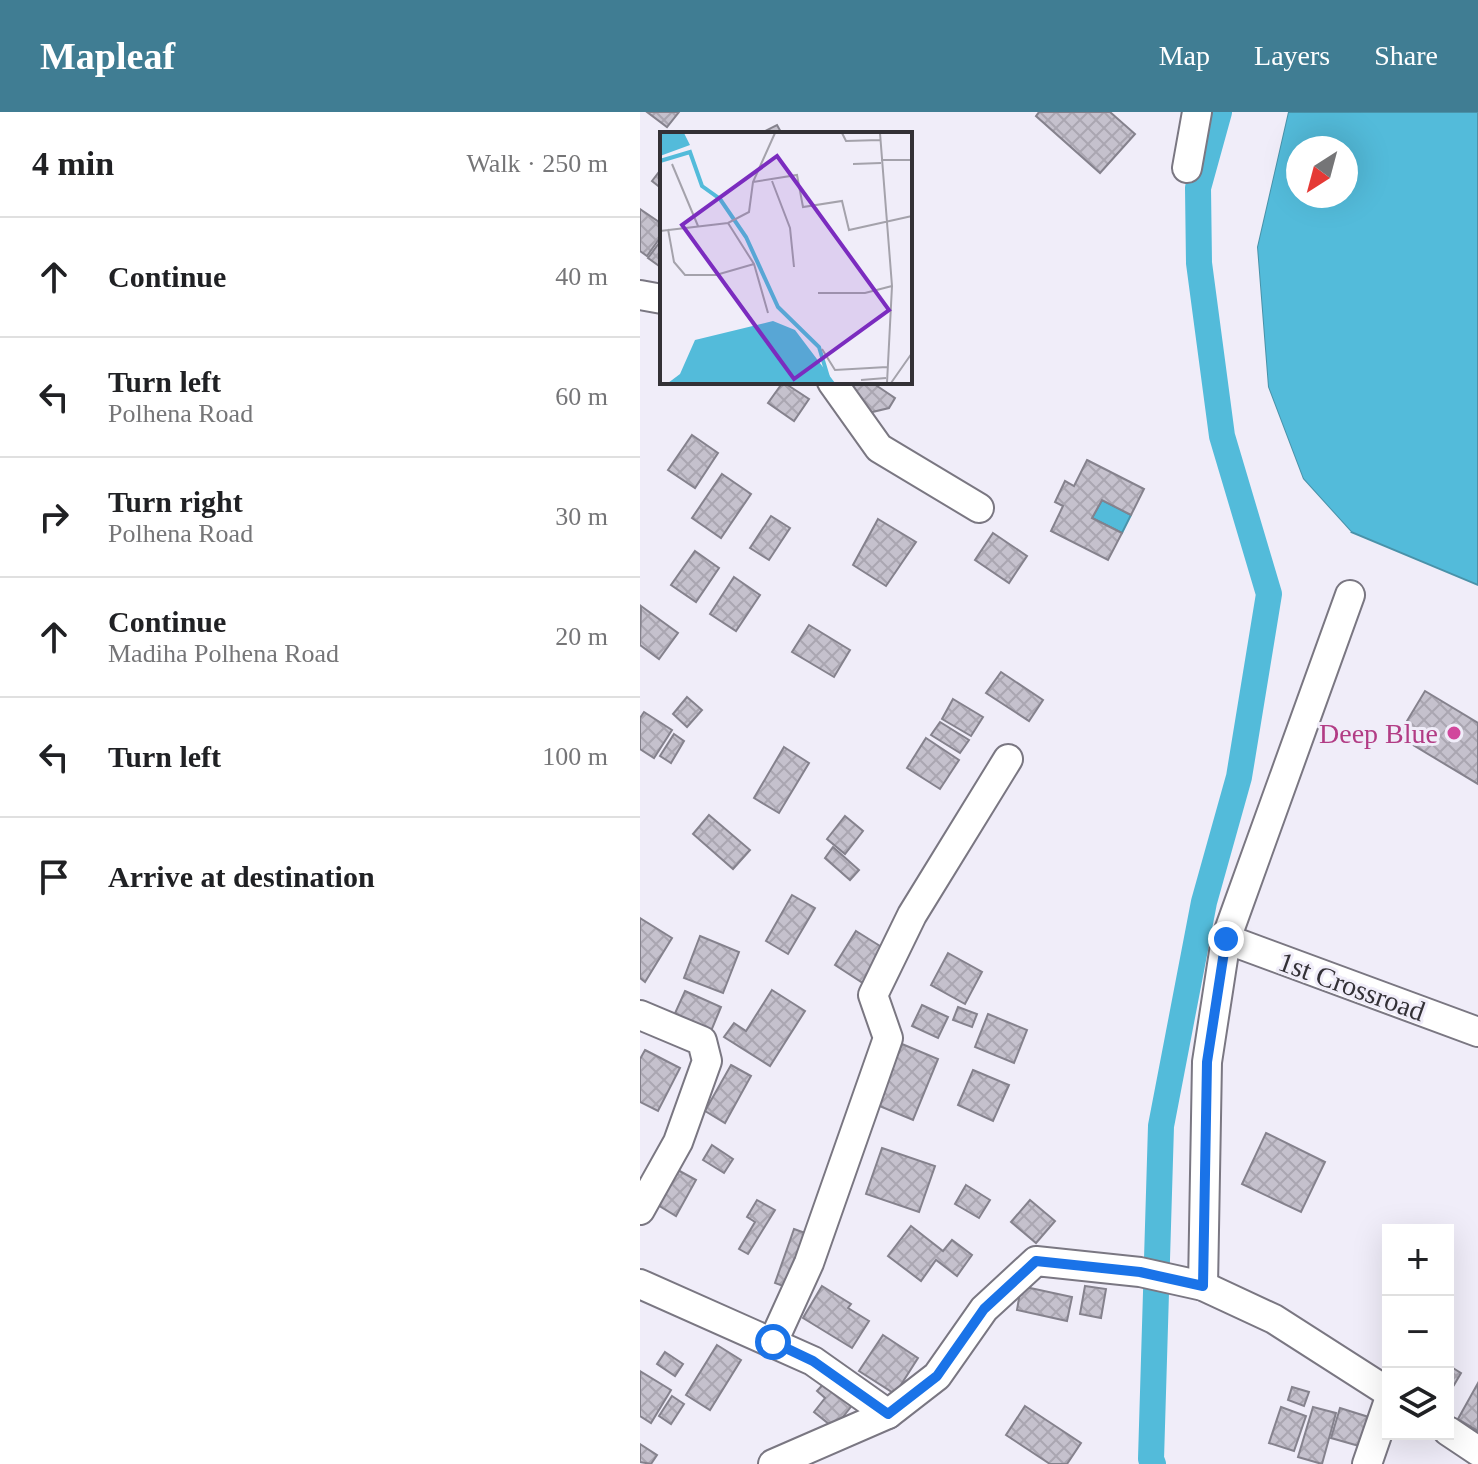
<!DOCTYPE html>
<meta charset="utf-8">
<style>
:root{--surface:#fff;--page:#f2f2f2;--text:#202124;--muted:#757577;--line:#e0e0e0;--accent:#407d93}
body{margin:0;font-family:Georgia,serif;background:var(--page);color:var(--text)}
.controls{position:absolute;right:24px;bottom:24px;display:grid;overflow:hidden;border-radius:0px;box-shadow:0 8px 32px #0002}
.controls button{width:72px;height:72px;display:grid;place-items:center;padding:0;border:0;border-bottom:2px solid var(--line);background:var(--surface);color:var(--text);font:40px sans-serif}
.compass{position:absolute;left:646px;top:24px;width:72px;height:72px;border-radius:50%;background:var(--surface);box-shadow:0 8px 32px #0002;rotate:216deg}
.stop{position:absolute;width:24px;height:24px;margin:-18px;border:6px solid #1a73e8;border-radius:50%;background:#fff}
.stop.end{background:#1a73e8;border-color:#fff;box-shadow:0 2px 8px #0008}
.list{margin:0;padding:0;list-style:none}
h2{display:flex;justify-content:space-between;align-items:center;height:104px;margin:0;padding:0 32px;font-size:34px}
h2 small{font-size:26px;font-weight:400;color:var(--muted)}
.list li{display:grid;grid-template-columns:52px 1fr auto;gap:24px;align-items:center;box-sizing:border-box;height:120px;padding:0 32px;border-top:2px solid var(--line)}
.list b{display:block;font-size:30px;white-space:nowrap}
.list p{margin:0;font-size:26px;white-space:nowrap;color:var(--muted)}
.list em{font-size:26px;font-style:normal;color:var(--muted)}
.icon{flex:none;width:44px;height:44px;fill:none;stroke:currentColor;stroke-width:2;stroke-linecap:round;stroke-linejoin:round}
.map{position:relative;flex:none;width:838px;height:1352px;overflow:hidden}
header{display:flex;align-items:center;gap:48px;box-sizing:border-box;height:112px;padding:0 40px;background:var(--accent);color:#fff}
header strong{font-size:38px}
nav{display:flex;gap:44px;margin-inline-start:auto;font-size:28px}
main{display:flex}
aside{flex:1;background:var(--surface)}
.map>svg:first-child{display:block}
</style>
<header>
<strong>Mapleaf</strong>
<nav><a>Map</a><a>Layers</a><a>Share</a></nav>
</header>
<main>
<aside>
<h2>4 min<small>Walk · 250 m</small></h2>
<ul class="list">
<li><svg class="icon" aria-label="ahead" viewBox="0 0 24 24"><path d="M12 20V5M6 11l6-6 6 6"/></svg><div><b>Continue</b></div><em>40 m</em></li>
<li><svg class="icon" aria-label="left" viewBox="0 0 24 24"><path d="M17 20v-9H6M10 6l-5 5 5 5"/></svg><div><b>Turn left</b><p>Polhena Road</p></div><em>60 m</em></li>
<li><svg class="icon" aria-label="right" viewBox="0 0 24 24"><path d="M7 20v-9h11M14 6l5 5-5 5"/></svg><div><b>Turn right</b><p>Polhena Road</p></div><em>30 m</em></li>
<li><svg class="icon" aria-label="ahead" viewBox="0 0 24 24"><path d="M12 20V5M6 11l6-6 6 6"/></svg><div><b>Continue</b><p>Madiha Polhena Road</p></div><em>20 m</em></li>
<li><svg class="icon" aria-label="left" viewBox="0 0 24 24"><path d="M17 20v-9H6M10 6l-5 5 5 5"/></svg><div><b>Turn left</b></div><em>100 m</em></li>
<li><svg class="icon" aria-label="arrive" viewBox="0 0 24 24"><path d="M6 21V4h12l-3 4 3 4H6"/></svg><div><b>Arrive at destination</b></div></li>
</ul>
</aside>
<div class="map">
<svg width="838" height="1352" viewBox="0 0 838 1352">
<defs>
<pattern id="building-cross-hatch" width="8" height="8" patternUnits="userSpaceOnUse" patternTransform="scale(2)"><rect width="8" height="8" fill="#c5c1cd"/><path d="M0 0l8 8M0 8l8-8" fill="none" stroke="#aaa6b1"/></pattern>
</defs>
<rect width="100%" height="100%" fill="#f0edf9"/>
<g fill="#53bbda" stroke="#4992a9" stroke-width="2" fill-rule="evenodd">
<path d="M648,0H838V473L711,420L663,367L628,275L617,135ZM658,36H706V84H658Z"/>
<polygon points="462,388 491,403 482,421 452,406"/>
</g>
<polygon fill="#f0edf9" points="644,0 648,0 617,135 628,275 663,367 711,420 708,422 660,370 624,275 613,135"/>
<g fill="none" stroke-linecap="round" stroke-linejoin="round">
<polyline stroke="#53bbda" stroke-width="26" points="513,1352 511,1347 521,1014 564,790 599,665 629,482 582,324 559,151 558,76 579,0"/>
</g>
<g fill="url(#building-cross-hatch)" stroke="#85828d" stroke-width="2">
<polygon points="7,0 39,0 27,15"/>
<polygon points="399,0 470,0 495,22 460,61 396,4"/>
<polygon points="137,13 142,22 119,22"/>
<polygon points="22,56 22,77 12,69"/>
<polygon points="0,97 22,112 22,123 7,144 0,139"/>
<polygon points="22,127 22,156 8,146"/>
<polygon points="143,270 169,287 154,309 128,291"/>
<polygon points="209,270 231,270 255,286 249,296 228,301"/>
<polygon points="52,323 78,341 55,376 28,358"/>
<polygon points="447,348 504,377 491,403 462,388 452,406 482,421 468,448 411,419 423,394 415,390 425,369 434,374"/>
<polygon points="82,362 111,382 81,426 52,406"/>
<polygon points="131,404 150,416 129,448 110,436"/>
<polygon points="238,407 276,430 246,474 213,453"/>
<polygon points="353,421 387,444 369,471 335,448"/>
<polygon points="55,439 79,456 56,490 31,473"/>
<polygon points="94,465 120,483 96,519 70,502"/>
<polygon points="1,494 38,521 19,547 0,533"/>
<polygon points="169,513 210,538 194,565 152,540"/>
<polygon points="361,560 403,588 389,609 346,581"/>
<polygon points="785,579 838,611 838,672 758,624"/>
<polygon points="47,585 62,598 47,615 33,602"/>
<polygon points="313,587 343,605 331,624 302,607"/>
<polygon points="4,600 32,618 14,646 0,637 0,606"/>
<polygon points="300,610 329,628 320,641 291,623"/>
<polygon points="34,622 44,629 31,651 20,644"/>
<polygon points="286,626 319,648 300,677 267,656"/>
<polygon points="144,635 169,651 139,701 114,686"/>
<polygon points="69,703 110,738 93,757 53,722"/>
<polygon points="205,704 223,719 205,742 187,727"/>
<polygon points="193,735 219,758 210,768 185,746"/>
<polygon points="152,783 175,796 148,842 126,829"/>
<polygon points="0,806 32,826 5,870 0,866"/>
<polygon points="216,819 248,839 226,873 195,853"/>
<polygon points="60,824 99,840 83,881 44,866"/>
<polygon points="308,841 342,860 325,892 291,873"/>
<polygon points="132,878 165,899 130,954 84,925 94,911 106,919"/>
<polygon points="45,879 81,895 69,924 32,908"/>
<polygon points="282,893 308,905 298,926 272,914"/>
<polygon points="318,895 337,902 332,915 313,908"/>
<polygon points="348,902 387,918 374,951 335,935"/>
<polygon points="262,932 298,947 273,1008 237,993"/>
<polygon points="5,938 40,956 18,999 0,990 0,947"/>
<polygon points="91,953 111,964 85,1011 65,999"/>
<polygon points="333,958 369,973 353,1009 318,993"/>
<polygon points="626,1021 685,1050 661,1100 602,1072"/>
<polygon points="72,1033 93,1047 84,1061 63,1048"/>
<polygon points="242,1036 295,1054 279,1100 226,1082"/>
<polygon points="36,1057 56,1068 36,1104 16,1092"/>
<polygon points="326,1073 350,1088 339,1106 315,1092"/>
<polygon points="117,1088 135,1098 108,1142 99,1137 115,1110 107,1105"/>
<polygon points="390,1088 415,1109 396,1131 371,1110"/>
<polygon points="271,1114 303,1139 312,1128 332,1143 317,1164 296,1148 281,1169 248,1144"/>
<polygon points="154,1117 171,1123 151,1177 135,1171"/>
<polygon points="182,1174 211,1192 208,1196 229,1209 212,1236 163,1206"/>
<polygon points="381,1174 432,1185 427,1209 377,1198"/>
<polygon points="445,1174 466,1177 461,1206 440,1202"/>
<polygon points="243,1223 278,1246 255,1282 219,1259"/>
<polygon points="77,1233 101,1248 70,1298 46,1283"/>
<polygon points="25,1240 43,1252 35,1264 17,1252"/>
<polygon points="808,1253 821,1261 814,1273 808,1269"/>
<polygon points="0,1259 31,1278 11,1311 0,1304"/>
<polygon points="186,1269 214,1291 194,1316 174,1300 185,1286 177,1279"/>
<polygon points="838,1271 838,1319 818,1307"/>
<polygon points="652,1275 669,1280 664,1294 648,1288"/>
<polygon points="32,1284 44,1292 31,1312 19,1304"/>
<polygon points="385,1294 441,1331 427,1352 410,1352 366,1323"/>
<polygon points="641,1295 666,1304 654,1339 629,1331"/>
<polygon points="673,1295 696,1301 682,1352 658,1345"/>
<polygon points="700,1296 735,1307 726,1336 691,1326"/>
<polygon points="0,1332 17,1343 11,1352 0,1350"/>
</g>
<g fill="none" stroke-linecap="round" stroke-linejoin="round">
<g stroke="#7a7782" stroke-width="32">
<g id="minor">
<polyline points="547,56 557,0"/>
<polyline points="0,183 22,187"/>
<polyline points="192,270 239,336 339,396"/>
<polyline points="586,827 838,920"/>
<polyline points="0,903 62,929 67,949 38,1030 0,1098"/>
<polyline points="0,1172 173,1249 248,1302"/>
<polyline points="563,1174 567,950 586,827 710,483"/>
<polyline points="133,1230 169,1151 248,926 233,883 272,803 368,647"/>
<polyline points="808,1319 838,1339"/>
<polyline points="133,1352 248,1302 297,1264 344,1197 396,1149 500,1160 563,1174 634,1207 748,1280"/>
<polyline points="727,1352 748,1291"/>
</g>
</g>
<use href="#minor" stroke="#fff" stroke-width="28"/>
</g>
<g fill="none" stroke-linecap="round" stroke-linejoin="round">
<polyline stroke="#1a73e8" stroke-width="10" points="133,1230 173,1249 248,1302 297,1264 344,1197 396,1149 500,1160 563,1174 567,950 586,827"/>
</g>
<circle fill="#d1479c" stroke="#f0edf9" stroke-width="3" cx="814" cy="621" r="8"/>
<g text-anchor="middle" stroke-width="6" stroke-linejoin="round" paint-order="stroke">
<g font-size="28" fill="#b23c85" stroke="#f0edf9" text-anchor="end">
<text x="798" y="631">Deep Blue</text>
</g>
<g font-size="28" fill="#333136" stroke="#f0edf9">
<text transform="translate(712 874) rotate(20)" y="10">1st Crossroad</text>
</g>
</g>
<g transform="translate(20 20)">
<rect width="252" height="252" fill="#f0edf9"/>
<path d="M0,1H24L30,13L0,24ZM113,189L135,198L175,251H8L20,242L35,208Z" fill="#53bbda"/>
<path fill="none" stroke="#53bbda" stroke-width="4" d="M0,29L30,20L42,54L60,67L86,105L118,175L159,215L168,245"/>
<path fill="none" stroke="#a4a2ab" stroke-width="2" d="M182,1L186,9L220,8M220,1L232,154L227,251M221,28H252M12,32L38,94M193,32L221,31M112,49L130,96L134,135M93,50L137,43L143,75L182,69L189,98L252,84M68,91L94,132L108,181M8,97L14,130L25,143H56L94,132M0,99L68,91L89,80L93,50L115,1M158,161H205L232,154M162,217L175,238L227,235M201,248L226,246M231,251L252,221"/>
<path fill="#7b2cbf" fill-opacity="0.15" stroke="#7b2cbf" stroke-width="4" d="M117,24L229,178L134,247L22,93Z"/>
<rect width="252" height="252" fill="none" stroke="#333136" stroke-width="4"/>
</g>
</svg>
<div class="controls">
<button>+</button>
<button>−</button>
<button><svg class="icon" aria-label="layers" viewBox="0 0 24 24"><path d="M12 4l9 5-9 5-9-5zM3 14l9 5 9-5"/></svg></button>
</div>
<svg class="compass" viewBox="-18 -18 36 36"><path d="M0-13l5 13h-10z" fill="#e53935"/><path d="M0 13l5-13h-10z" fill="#757577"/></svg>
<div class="stop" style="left:133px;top:1230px"></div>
<div class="stop end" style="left:586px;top:827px"></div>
</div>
</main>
